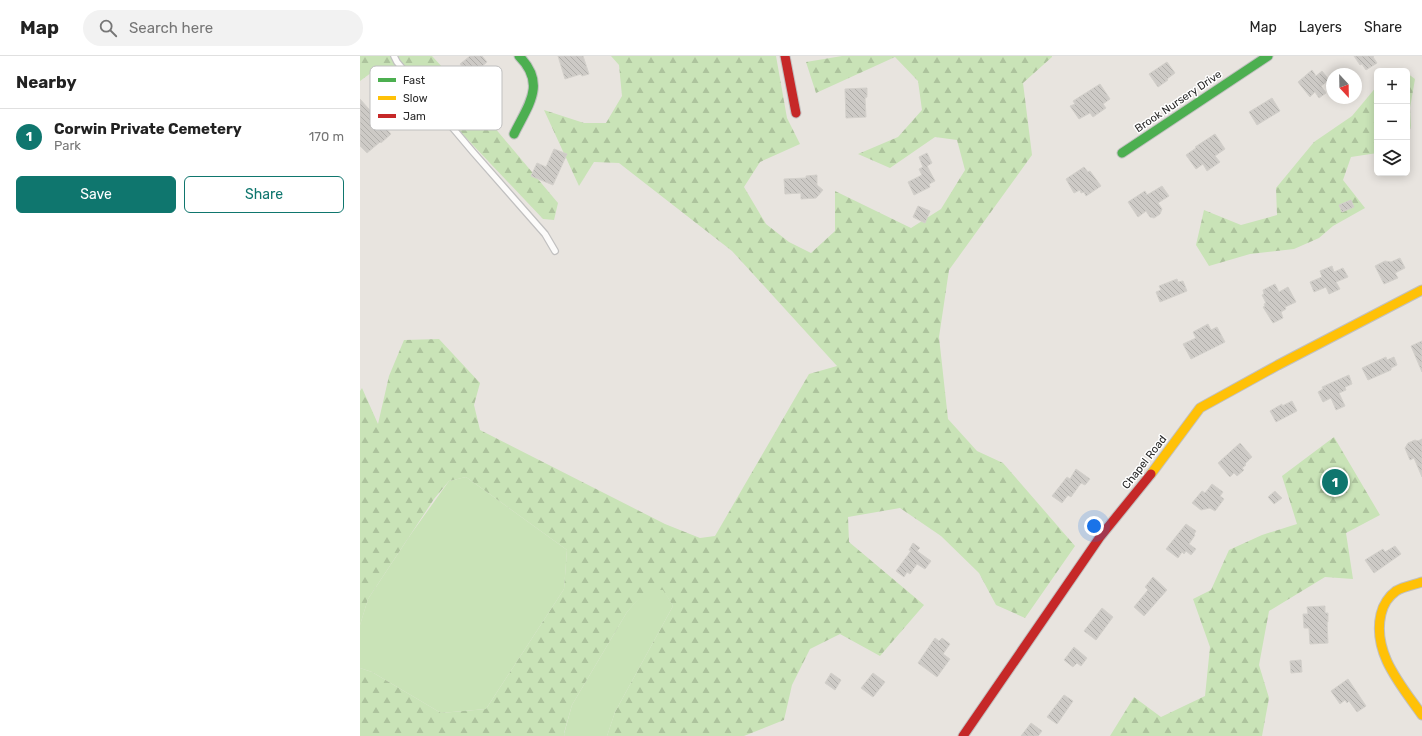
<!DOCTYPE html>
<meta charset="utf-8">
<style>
:root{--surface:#fff;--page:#f2f2f2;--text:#222;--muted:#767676;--line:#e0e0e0;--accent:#0f766e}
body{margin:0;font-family:Rubik,sans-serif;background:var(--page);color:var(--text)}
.controls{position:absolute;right:12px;top:12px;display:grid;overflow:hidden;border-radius:6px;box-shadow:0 2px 10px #0003}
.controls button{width:36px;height:36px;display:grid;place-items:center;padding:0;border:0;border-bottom:1px solid var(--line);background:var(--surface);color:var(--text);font:20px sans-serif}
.compass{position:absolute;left:966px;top:12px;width:36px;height:36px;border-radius:50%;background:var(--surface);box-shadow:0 2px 10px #0003;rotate:158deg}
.you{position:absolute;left:734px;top:470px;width:14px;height:14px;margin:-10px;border:3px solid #fff;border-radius:50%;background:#1a73e8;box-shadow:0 0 0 6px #1a73e833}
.badge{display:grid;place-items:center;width:26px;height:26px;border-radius:50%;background:var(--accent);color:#fff;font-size:13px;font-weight:700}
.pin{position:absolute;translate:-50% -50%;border:2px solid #fff;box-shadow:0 1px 4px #0006}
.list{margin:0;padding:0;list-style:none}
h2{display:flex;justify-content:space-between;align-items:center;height:52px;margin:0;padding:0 16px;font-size:17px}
h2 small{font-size:13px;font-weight:400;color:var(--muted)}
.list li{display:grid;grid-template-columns:26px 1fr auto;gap:12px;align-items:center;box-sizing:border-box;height:56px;padding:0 16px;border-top:1px solid var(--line)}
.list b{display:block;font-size:15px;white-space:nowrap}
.list p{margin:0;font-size:13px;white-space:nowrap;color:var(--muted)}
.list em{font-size:13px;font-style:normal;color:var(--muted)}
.actions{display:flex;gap:8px;padding:12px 16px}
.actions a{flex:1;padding:9px 0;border:1px solid var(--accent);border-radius:6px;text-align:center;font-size:14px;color:var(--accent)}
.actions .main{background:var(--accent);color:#fff}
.icon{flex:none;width:22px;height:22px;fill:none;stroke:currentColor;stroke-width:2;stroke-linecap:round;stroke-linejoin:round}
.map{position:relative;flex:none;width:1062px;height:680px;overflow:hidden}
header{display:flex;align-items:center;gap:24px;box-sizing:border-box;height:56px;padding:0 20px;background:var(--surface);border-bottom:1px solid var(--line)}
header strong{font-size:19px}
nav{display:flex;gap:22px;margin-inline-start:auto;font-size:14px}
.search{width:280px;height:36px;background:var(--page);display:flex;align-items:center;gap:10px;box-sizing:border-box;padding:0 14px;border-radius:22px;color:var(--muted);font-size:15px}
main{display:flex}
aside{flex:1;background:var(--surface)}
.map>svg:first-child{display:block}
</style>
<header>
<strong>Map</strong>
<div class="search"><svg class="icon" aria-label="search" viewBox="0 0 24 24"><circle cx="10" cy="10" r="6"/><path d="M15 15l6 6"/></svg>Search here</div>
<nav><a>Map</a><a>Layers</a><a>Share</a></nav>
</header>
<main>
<aside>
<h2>Nearby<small></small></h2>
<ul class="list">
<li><span class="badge">1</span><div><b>Corwin Private Cemetery</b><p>Park</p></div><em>170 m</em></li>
</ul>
<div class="actions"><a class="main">Save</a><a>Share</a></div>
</aside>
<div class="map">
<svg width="1062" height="680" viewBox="0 0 1062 680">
<defs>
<pattern id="forest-firs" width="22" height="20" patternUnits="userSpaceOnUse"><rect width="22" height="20" fill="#c9e3b7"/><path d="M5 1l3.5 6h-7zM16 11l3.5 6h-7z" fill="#adc39d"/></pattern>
<pattern id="building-back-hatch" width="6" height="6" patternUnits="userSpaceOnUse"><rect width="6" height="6" fill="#cdcac6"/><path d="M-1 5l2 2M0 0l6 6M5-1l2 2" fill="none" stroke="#b0aeaa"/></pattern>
</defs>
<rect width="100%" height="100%" fill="#e8e4df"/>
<g fill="#c9e3b7">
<polygon points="106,421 207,494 204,533 126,653 81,657 12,616 0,612 0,569 8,543 51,478 89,425"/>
<polygon points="287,533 303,533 313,550 255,656 247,680 205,680 204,678 212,649 267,556"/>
</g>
<g fill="url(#forest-firs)">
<polygon points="0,0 72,0 98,28 198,147 194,164 183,163 41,13 15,14 0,25"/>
<polygon points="251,0 416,0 427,62 440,88 400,106 384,131 406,168 429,186 451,197 475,175 475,135 551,172 581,153 605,114 597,84 575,81 530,112 498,98 538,81 562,54 558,25 535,1 456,37 446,6 482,0 692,0 692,1 663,27 672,99 589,214 579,281 588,363 617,395 643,407 715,490 665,562 636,549 619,517 581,480 540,452 488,461 489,486 564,549 520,600 480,578 450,593 432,629 424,664 384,680 247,680 255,656 313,550 303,534 288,533 267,556 212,649 204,677 205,680 0,680 0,612 12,616 81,657 126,653 204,533 207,494 106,421 89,425 74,443 8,543 0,569 0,335 2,332 18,368 29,320 44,284 79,283 120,327 114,349 120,374 305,468 340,482 355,480 449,318 477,310 372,195 259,107 234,106 219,130 184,54 224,67 246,67 262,40 259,9"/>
<polygon points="1047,17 1055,23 1050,52 1051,70 1047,84"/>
<polygon points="1017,30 1017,97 991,101 983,124 1005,152 973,170 959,182 934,193 890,198 849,210 836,189 844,154 881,169 917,159 916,132 954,86 992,60"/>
<polygon points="974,381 1020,459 986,477 993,523 965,521 909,555 899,609 909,642 902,680 750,680 774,641 801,661 845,640 850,591 833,543 851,534 869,494 902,479 937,468 922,420"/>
</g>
<g fill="url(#building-back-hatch)" stroke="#d3d0cb">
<polygon points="110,0 122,0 127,6 120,12 127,21 118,29 100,8"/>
<polygon points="198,0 223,0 229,18 222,20 221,18 205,23"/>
<polygon points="994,0 1014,0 1013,1 1017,7 1006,14 1002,8 1000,9"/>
<polygon points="807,6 815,17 807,23 808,24 798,31 789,18"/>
<polygon points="952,14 956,20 962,15 969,24 961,30 966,37 959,42 955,36 950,41 938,26"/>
<polygon points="740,28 750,43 743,48 746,52 733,61 730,57 719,63 710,50 715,48 713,45"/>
<polygon points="507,32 507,41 505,42 506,61 486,62 485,33"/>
<polygon points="912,42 920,55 897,69 889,56"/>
<polygon points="0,43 31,78 21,87 20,86 7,97 0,90"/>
<polygon points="855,78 865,93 855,100 860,106 847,115 843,108 836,113 826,99 836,92 835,91"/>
<polygon points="194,93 207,98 193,129 171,120 177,107 186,111"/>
<polygon points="567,97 572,107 567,110 575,125 569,128 570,131 554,139 548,126 562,119 559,113 563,111 559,101"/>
<polygon points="724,111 728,116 730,115 741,130 726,140 724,136 721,137 720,134 714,137 706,123"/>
<polygon points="457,119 457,129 463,134 456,142 441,143 441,137 425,138 424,123 446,122 446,120"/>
<polygon points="802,130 809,140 798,147 802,153 800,158 794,162 790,161 786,155 778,161 768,146 785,135 787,139"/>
<polygon points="991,144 994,151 982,156 979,149"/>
<polygon points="558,150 570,155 565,167 553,161"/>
<polygon points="1040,202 1045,212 1035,217 1038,222 1024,228 1015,210 1025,205 1031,206"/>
<polygon points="972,210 974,216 983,212 988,221 976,226 980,233 969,238 966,231 954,236 950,226 962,221 960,215"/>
<polygon points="817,223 818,226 823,225 827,235 800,246 796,236 801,234 799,230"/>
<polygon points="915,228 919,236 928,231 936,246 925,251 926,253 921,256 923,262 913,267 903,251 905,250 904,248 906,247 902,239 904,238 903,234"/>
<polygon points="848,268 851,274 857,271 865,286 831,303 823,288 836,282 833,276"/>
<polygon points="1062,285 1062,316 1051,290"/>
<polygon points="1026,301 1027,304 1034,301 1037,309 1031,312 1031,314 1008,324 1002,312"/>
<polygon points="989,319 992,328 985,331 986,334 979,337 985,350 976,354 971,342 963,346 958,336 963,333 962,331"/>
<polygon points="932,345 937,355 916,366 910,355 922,348 922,350"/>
<polygon points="1062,383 1062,421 1054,402 1050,404 1045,392 1048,387 1055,384 1058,385"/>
<polygon points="880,387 892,401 885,408 886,409 882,412 884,414 877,420 874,417 870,421 858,407"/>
<polygon points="716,413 730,423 725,429 721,427 711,441 708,439 702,447 692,440 707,421 710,423"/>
<polygon points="852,428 863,436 860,440 864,443 855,455 850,452 841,454 832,447 842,435 845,437"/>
<polygon points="915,435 922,442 914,448 908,441"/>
<polygon points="826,468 836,475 834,478 835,479 829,488 836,493 831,499 826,495 824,498 822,496 818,502 806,493"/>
<polygon points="553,487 560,492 557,495 571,505 565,513 557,508 550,518 547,516 544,521 536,515 551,495 549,494"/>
<polygon points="1035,490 1041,498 1014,517 1005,504 1023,493 1025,496"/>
<polygon points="793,521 807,534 784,560 774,551 788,534 785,531"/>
<polygon points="965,550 965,557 968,557 968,566 967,566 968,587 950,588 949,572 944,572 943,558 948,558 947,551"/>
<polygon points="742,552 753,561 736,584 724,575"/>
<polygon points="575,582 579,585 582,582 590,588 583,598 590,603 577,621 558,607"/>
<polygon points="714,591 727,602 721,610 717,607 713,611 704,604"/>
<polygon points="941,604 942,616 931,617 930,605"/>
<polygon points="471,617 481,624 475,634 465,627"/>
<polygon points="513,617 525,626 513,641 501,632"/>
<polygon points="988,623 1006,650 997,656 989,645 987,647 985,644 980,648 971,635"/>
<polygon points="704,639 713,645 697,668 687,661"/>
<polygon points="671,667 682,675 678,680 661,680"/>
</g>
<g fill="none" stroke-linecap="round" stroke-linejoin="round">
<g stroke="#c1c0c0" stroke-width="8">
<polyline id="lane" points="34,0 37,6 113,96 185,178 195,195"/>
</g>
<g stroke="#c1c0c0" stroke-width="11">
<g id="fast">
<path d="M154,78C168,49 187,28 159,0"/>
<polyline points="762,97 908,0"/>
</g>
</g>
<g stroke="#c1c0c0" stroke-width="11">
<g id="slow">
<polyline points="791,418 840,352 918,309 1062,234"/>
<path d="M1062,526C1054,529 1044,530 1036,535C1029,540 1023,549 1021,558C1012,597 1041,629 1062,659"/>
</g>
</g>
<g stroke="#c1c0c0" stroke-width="11">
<g id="jam">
<polyline points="425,0 436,57"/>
<polyline points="603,680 740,481 791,418"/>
</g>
</g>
<use href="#lane" stroke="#fcfbfa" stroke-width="5.5"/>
<use href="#fast" stroke="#4caf50" stroke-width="9"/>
<use href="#slow" stroke="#ffc107" stroke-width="9"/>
<use href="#jam" stroke="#c62828" stroke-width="9"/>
</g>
<g text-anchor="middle" stroke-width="3" stroke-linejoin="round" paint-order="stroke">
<g font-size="11" fill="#292929" stroke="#fff">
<text transform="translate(818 45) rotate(-34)" y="4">Brook Nursery Drive</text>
<text transform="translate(784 406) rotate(-52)" y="4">Chapel Road</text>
</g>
</g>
<rect x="10" y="10" width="132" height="64" rx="6" fill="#fff" stroke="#bfbfbf" stroke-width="1"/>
<rect x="18" y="22" width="18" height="4" fill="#4caf50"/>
<rect x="18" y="40" width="18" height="4" fill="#ffc107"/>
<rect x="18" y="58" width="18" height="4" fill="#c62828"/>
<g font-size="11" fill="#292929">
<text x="43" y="28">Fast</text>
<text x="43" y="46">Slow</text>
<text x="43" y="64">Jam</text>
</g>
</svg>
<div class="controls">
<button>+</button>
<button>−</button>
<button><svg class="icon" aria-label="layers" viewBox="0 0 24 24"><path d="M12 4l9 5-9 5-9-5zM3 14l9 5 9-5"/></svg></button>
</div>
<svg class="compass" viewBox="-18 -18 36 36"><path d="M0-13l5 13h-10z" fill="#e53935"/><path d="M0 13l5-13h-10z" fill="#767676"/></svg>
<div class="you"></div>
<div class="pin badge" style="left:975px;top:426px">1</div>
</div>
</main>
